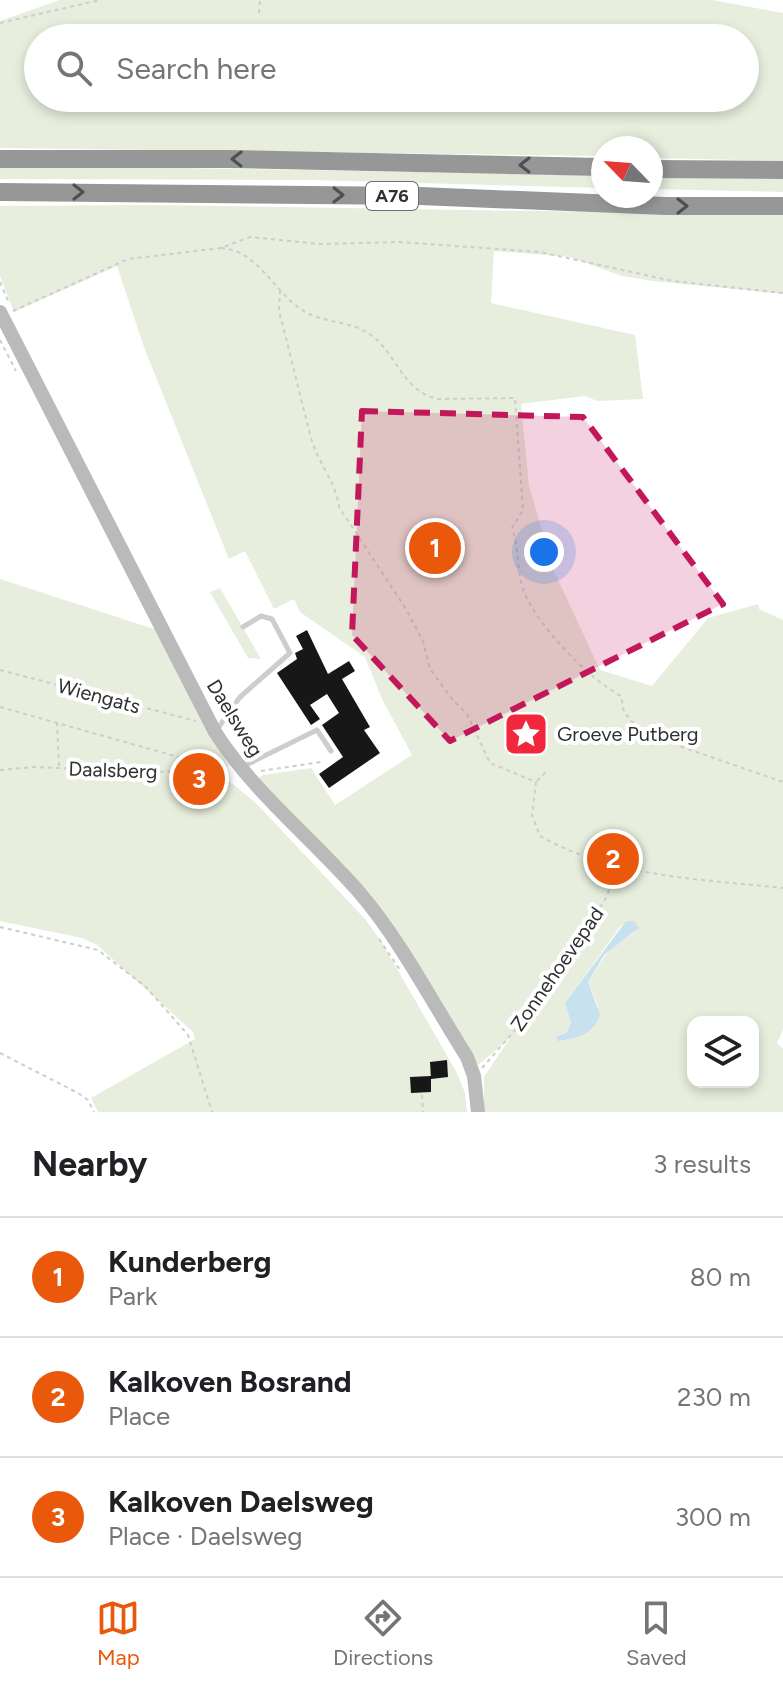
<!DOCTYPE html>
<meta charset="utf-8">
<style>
:root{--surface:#fff;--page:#f6f6f6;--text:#202124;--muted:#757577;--line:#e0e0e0;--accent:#ea580c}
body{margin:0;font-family:Figtree,sans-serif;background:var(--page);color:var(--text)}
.controls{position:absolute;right:24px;bottom:24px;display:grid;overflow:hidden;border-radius:16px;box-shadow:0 4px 12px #0003}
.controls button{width:72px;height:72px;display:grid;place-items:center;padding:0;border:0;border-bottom:2px solid var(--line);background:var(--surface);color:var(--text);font:40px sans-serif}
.compass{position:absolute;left:591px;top:136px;width:72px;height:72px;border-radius:50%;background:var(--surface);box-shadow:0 4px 12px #0003;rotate:295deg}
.you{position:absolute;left:544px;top:552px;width:28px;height:28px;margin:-20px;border:6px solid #fff;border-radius:50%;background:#1a73e8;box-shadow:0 0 0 12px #1a73e833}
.badge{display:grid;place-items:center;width:52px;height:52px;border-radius:50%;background:var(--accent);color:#fff;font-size:26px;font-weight:700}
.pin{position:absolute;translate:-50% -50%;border:4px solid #fff;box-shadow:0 2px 8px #0006}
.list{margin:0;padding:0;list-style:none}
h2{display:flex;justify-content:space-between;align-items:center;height:104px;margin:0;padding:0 32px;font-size:34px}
h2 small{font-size:26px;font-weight:400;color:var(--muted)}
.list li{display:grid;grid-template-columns:52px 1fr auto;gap:24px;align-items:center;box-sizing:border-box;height:120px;padding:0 32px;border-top:2px solid var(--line)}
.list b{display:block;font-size:30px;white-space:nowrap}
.list p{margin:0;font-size:26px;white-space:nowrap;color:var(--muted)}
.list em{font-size:26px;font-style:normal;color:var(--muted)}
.icon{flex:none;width:44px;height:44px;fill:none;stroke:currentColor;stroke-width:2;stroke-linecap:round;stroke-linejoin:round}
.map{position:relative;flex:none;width:783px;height:1112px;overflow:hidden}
.search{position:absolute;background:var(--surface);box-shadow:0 4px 12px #0003;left:24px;right:24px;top:24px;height:88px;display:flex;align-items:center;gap:20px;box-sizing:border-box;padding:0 28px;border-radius:44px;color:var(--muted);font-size:30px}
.sheet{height:464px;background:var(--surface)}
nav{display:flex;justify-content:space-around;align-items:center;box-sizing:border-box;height:112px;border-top:2px solid var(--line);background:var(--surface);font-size:22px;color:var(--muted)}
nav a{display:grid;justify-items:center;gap:4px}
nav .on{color:var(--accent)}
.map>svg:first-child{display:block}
</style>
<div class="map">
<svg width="783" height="1112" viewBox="0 0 783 1112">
<rect width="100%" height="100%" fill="#fff"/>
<g fill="#e7eedd" fill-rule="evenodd">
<path d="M60,0H712L783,13V161L651,158V148H603V156L0,148V21ZM38,38H745V98H38Z"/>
<polygon points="0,165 603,175 603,188 312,180 0,179"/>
<polygon points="651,177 783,178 783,192 651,189"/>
<path d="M155,205L783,215V294L653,281L622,276L570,257L494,251L491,303L635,335L643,399L597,401L585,396L521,404L529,486L554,571L600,670L652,686L708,618L758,604L759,609L783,620V1030L777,1043L783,1049V1112H479L484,1104V1077L510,1038L478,1065L428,986L257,779L263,775L311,768L335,805L412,755L382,699L365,657L300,612L294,599L274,609L245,551L229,559L145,350L117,266L14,312L0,276V206ZM622,924L635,932L609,950L588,982L598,1006L597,1022L580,1036L561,1041L556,1037L564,1035L571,1023L565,1003ZM693,1022H753V1082H693Z"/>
<polygon points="0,579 157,630 228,765 224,777 256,803 365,919 381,941 457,1073 465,1093 467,1112 98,1112 91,1098 195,1039 193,1032 97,945 82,938 0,921"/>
<polygon points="220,588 261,659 248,658 210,592"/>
</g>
<path fill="#c8e1ef" d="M626,921H634L639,928L605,954L588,982L600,1014C594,1035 578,1038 558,1041L556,1037L566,1033L571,1023L565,1003Z"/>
<g fill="#171717">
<polygon points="307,630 328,674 349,661 355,671 342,679 370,727 364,730 380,753 329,788 319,774 343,757 322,725 339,713 327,694 310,705 320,719 311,725 277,673 297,659 295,653 303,649 296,636"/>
<polygon points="447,1060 448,1077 431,1079 430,1062"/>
<polygon points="431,1076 431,1092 411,1093 410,1077"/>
</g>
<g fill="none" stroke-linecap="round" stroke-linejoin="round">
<g stroke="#cdcdcd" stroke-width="2" stroke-dasharray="4 4" stroke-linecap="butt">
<polyline points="259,13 260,0"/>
<polyline points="0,23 100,0"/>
<path d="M221,248C256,250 272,288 298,307C319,324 346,319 368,333C396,350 402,393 439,399L515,398L523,510L512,528C520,549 516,574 525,594C539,627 589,679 621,696L624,712L634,724L682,747L783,782"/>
<polyline points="0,282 9,303"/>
<path d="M280,290L279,311C290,353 300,396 311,438C318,463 336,482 339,507L406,609L423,641L430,669L452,699L467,714L490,763L536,782L532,815L540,836C612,877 700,879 783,888"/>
<polyline points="13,311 128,259 221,248 250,237 320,244 400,242 540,252 673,281 783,293"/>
<polyline points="0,340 16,371"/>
<polyline points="0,670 196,721"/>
<polyline points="0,707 225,770"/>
<polyline points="57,722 59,768"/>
<polyline points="0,770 34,767 149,772 230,770"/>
<polyline points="261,771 321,762"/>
<polyline points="537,781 547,771"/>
<polyline points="0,927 98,950 146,987 188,1035 212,1112"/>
<polyline points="379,939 400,970"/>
<polyline points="0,1053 78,1093 88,1100 94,1112"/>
<polyline points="482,1068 517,1028 548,979 571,956 607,896 616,870"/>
<polyline points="422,1095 423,1112"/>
</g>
<g stroke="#cdcdcd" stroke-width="5">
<polyline points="216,731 240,697 290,653 272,619 261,616 243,627"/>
<polyline points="242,767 317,730 331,751"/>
</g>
<path stroke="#bababa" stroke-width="14" d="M0,312L215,732C254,793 312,838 359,892C401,941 432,1002 467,1057L474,1076L478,1112"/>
<g stroke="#979797" stroke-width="18">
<polyline points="0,159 228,159 603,167"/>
<polyline points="651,169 783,170"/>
<polyline points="0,192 420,196 665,206 783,206"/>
</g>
</g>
<defs><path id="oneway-chevron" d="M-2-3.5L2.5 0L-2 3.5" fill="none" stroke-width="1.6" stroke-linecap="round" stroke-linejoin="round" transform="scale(2)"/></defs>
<g stroke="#4f4f4f">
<use href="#oneway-chevron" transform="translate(237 159) rotate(-179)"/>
<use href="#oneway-chevron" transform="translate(525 165) rotate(-179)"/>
<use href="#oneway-chevron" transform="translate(78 192)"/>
<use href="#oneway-chevron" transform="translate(338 195) rotate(1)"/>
<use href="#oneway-chevron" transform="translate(682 206)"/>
</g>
<path fill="#c2185b" fill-opacity="0.2" stroke="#c2185b" stroke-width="6" stroke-dasharray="16 10" stroke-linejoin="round" d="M362,411L583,417L723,604L450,741L352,635Z"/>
<defs>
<g id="sight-square" transform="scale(2.3)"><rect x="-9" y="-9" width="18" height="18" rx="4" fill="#f2273d" stroke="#fff"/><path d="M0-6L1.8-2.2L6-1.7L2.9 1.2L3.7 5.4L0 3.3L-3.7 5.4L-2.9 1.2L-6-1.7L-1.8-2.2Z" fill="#fff"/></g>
</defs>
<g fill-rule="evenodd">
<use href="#sight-square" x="526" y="734"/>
</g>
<g text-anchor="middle" stroke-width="8" stroke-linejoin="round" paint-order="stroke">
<rect fill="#fff" stroke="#6e6e6e" stroke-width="2" x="366" y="182" width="52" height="28" rx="6"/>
<g font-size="18" font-weight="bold" fill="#303030">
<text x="392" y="202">A76</text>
</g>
<g font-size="20" fill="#303030" stroke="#fff">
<text transform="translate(99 696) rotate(15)" y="7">Wiengats</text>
<text transform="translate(235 718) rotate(58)" y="7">Daelsweg</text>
<text transform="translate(113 770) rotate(2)" y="7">Daalsberg</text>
<text transform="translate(557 969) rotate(-55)" y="7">Zonnehoevepad</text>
</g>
<g font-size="20" fill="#303030" stroke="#fff" text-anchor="start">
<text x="557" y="741">Groeve Putberg</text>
</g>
</g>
</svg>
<div class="controls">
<button><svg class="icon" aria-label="layers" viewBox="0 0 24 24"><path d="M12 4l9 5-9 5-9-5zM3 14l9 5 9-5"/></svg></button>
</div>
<svg class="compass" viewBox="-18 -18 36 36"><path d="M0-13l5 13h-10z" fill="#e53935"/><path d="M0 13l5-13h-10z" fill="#757577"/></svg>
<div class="you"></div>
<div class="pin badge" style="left:435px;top:548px">1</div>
<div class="pin badge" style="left:613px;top:859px">2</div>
<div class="pin badge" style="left:199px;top:779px">3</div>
<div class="search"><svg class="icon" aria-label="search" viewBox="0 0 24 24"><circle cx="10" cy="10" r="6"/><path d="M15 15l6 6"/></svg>Search here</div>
</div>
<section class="sheet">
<h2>Nearby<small>3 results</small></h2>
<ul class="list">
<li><span class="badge">1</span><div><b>Kunderberg</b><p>Park</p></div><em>80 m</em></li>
<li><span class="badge">2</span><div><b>Kalkoven Bosrand</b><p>Place</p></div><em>230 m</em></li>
<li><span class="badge">3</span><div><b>Kalkoven Daelsweg</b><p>Place · Daelsweg</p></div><em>300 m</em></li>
</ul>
</section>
<nav>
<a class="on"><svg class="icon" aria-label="map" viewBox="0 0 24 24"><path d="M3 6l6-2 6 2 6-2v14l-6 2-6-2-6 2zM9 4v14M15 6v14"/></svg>Map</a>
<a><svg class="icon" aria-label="directions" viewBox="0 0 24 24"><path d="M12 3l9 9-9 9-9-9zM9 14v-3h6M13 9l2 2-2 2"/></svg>Directions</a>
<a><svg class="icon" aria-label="saved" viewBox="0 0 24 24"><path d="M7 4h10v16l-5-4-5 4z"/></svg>Saved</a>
</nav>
